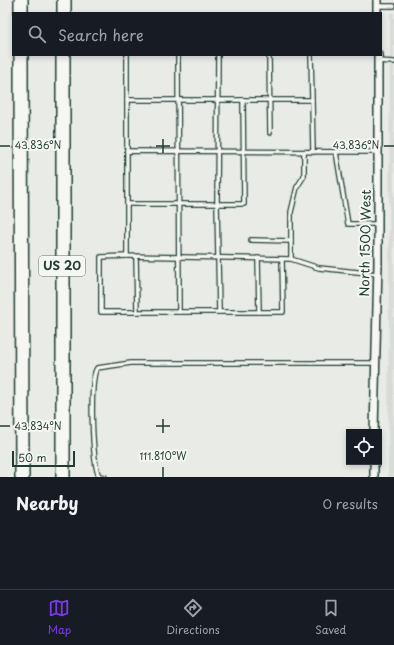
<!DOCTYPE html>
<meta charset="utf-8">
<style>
:root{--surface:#171b24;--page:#20242c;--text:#f1f3f6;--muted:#9ea1a6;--line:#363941;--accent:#7c3aed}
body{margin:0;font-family:"Playpen Sans",sans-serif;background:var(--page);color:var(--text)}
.controls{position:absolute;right:12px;bottom:12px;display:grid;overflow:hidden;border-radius:0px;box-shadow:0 2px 6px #0003}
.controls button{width:36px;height:36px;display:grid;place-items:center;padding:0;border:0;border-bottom:1px solid var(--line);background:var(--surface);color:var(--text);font:20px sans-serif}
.scale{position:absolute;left:12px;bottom:10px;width:63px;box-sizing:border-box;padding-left:4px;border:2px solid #1f3d34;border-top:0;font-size:11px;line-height:14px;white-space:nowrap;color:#1f3d34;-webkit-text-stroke:3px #f6f6f2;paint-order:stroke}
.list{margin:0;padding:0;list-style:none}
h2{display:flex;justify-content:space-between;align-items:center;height:52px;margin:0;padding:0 16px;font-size:17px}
h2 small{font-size:13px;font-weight:400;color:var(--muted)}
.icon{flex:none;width:22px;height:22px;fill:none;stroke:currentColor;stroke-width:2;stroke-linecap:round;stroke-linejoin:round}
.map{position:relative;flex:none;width:394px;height:477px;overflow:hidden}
.search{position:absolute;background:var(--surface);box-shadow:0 2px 6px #0003;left:12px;right:12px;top:12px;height:44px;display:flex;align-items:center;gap:10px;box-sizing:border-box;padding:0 14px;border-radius:0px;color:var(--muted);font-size:15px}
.sheet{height:112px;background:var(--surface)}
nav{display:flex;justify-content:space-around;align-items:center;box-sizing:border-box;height:56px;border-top:1px solid var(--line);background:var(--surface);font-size:11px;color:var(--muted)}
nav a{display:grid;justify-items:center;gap:2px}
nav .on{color:var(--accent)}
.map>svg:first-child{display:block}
</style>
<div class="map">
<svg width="394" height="477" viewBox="0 0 394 477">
<rect width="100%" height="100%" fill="#e9ebe7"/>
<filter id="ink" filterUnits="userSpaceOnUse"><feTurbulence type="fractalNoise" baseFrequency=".025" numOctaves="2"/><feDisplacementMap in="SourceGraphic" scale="8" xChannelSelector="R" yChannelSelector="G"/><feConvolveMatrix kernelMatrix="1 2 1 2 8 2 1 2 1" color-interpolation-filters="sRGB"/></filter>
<g filter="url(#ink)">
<polygon fill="#d8dcd8" points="390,13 394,13 394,477 388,477"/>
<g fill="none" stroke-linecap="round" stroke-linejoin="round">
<g stroke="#1f3d34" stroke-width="6">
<g id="service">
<polyline points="377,6 394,6"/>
<polyline points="178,55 179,312"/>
<polyline points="218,55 217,204 219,312"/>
<polyline points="269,55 270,133"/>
<polyline points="378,61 394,62"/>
<polyline points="127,100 312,100 311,55"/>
<polyline points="312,100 313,152"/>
<polyline points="127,151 127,55"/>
<polyline points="336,152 348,224 378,224"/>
<polyline points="127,204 244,204 243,100"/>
<polyline points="251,240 291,241 291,259"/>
<polyline points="291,241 291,212 297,187 304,176 304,152"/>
<polyline points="127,256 101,257 101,312 283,312 282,259"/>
<polyline points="136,256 137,312"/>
<polyline points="258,258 259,312"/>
<polyline points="377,274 319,268 291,259 127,256 127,151 378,152"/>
<path d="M105,477L99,476C92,464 89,378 97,368L131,363H375"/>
</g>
</g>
<g stroke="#1f3d34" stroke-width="10">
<g id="minor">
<polyline points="377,0 377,13"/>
<polyline points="374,432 378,264 378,55"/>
<polyline points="374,462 374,477"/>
</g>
</g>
<g stroke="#1f3d34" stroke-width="16">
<g id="motorway">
<polyline points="21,13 21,0"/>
<polyline points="64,13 64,0"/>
<polyline points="21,55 22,477"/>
<polyline points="63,477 63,55"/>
</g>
</g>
<use href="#service" stroke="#f6f6f2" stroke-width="3.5"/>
<use href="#minor" stroke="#f6f6f2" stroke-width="7"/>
<use href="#motorway" stroke="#f6f6f2" stroke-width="13"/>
</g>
</g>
<path fill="none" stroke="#1f3d34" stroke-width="1.5" d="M163,139V153M0,146H10M156,146H170M384,146H394M163,419V433M0,426H10M156,426H170M163,467V477"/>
<g text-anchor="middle" stroke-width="4" stroke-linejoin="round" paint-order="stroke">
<rect fill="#f6f6f2" stroke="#60746d" stroke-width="1" x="39" y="256" width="46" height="20" rx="3"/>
<g font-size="12" font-weight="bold" fill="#1f3d34">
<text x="62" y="270">US 20</text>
</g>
<g font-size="13" fill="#1f3d34" stroke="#f6f6f2">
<text transform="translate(365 243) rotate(-89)" y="5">North 1500 West</text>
</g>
</g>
<g font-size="10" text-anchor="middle" fill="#1f3d34" stroke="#f6f6f2" stroke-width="4" stroke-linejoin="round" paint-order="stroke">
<text x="38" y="149">43.836°N</text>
<text x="356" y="149">43.836°N</text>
<text x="38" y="430">43.834°N</text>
<text x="163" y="460">111.810°W</text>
</g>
</svg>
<div class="controls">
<button><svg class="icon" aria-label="locate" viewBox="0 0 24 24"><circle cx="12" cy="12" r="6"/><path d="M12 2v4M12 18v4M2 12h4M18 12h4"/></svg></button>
</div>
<div class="scale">50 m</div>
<div class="search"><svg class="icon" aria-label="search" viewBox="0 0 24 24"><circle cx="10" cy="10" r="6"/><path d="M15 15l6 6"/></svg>Search here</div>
</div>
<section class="sheet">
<h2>Nearby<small>0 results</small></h2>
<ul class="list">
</ul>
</section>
<nav>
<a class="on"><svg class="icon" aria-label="map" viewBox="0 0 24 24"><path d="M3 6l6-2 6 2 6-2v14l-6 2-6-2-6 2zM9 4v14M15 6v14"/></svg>Map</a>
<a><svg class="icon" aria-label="directions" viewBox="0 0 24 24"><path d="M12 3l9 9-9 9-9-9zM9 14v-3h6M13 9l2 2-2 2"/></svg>Directions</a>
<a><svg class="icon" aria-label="saved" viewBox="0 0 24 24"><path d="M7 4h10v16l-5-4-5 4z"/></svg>Saved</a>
</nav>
